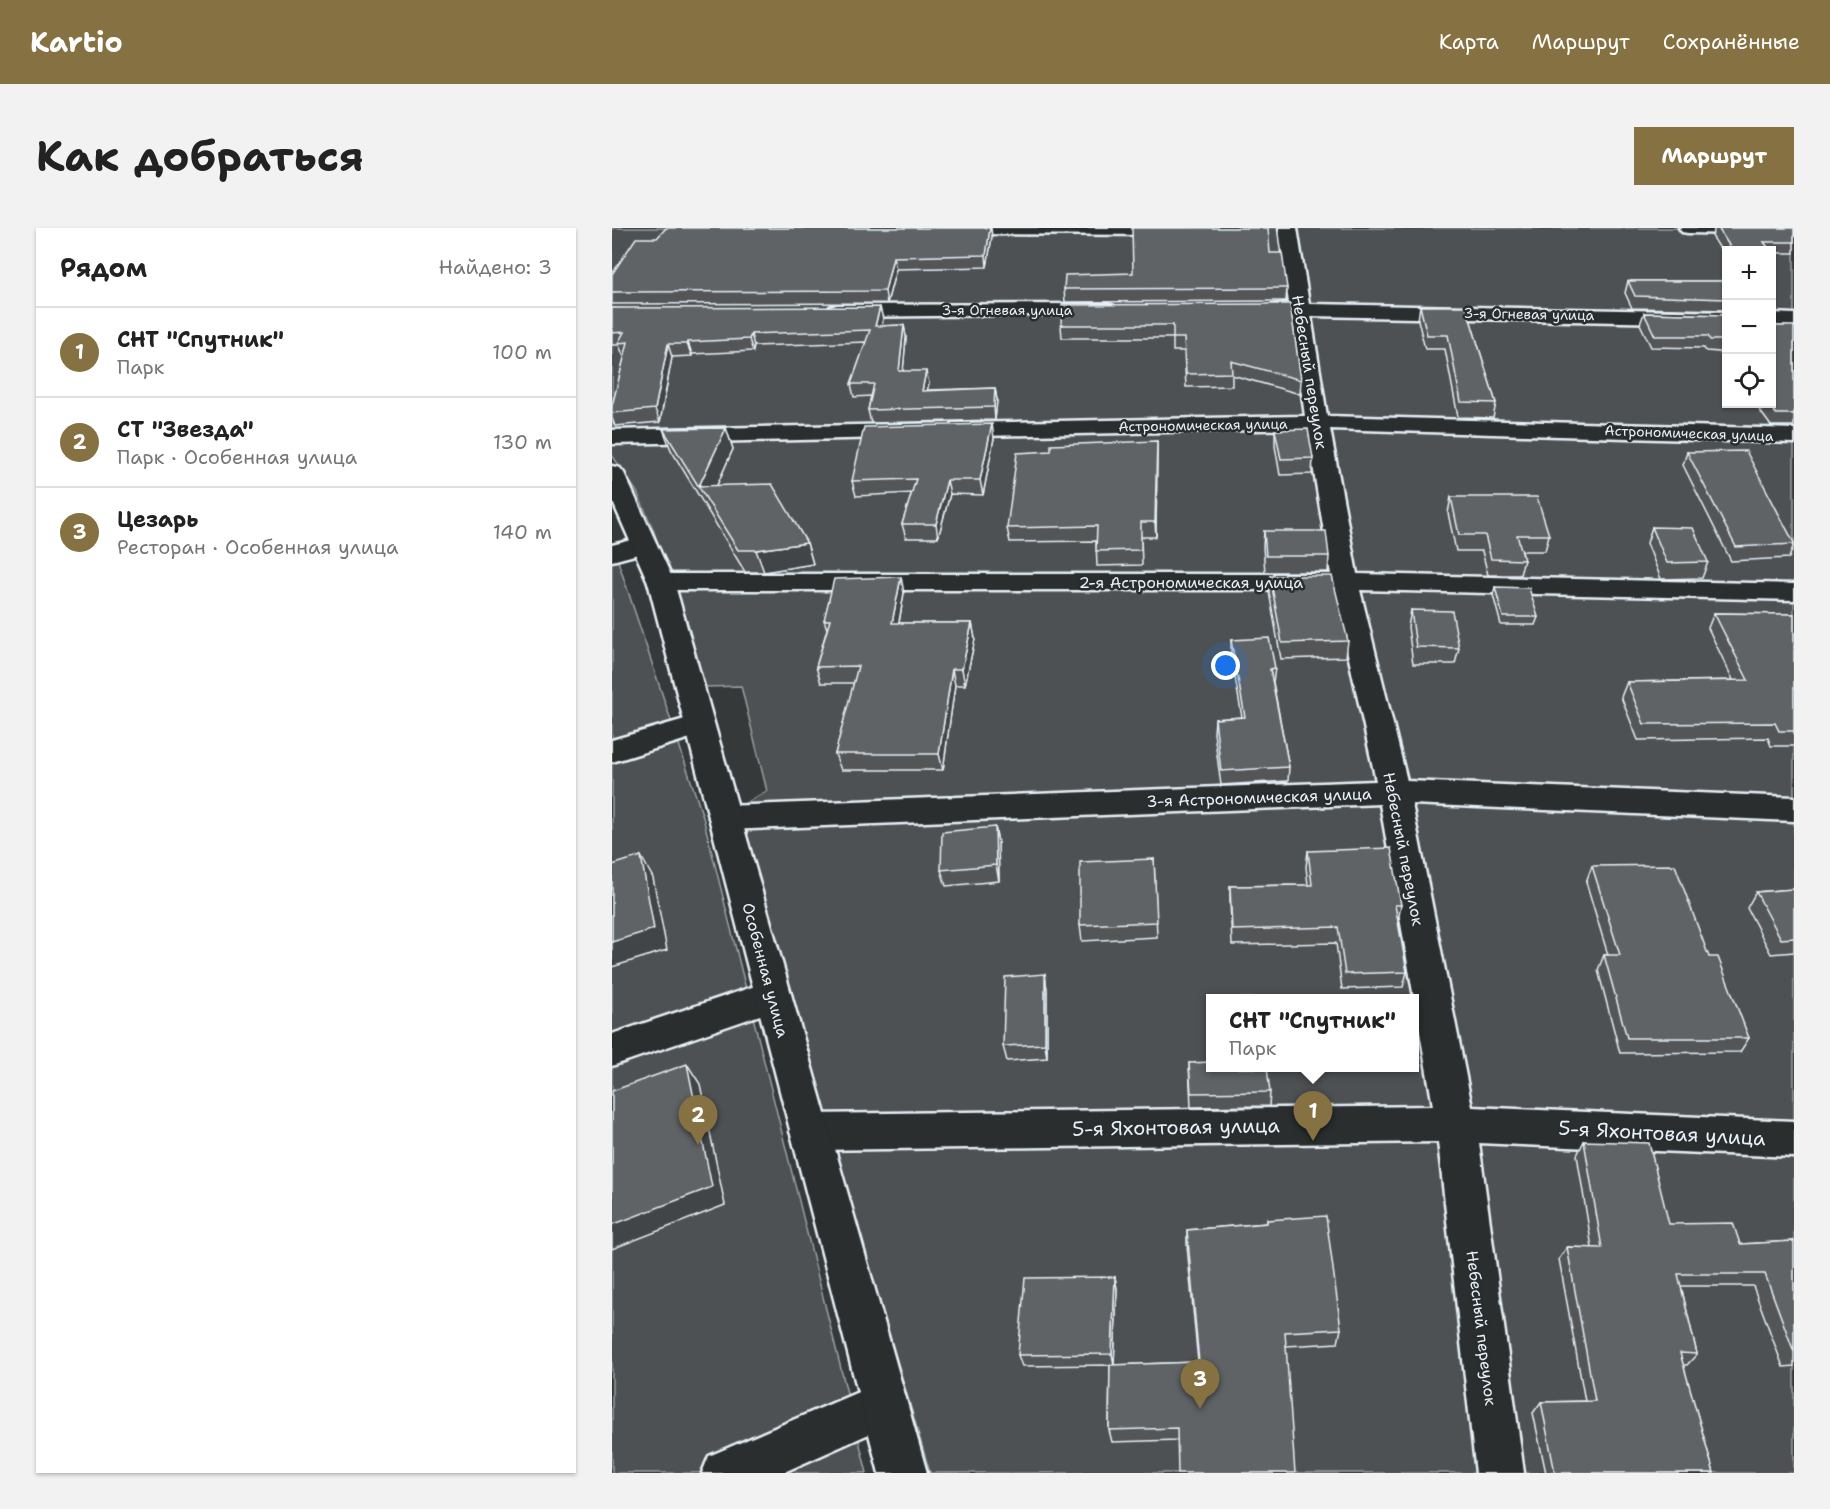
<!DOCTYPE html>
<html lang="ru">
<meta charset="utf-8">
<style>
:root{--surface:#fff;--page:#f2f2f2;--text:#222;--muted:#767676;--line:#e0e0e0;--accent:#857141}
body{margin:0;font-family:"Shantell Sans",sans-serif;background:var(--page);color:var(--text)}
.controls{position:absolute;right:18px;top:18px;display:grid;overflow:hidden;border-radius:0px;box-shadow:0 2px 4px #0004}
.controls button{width:54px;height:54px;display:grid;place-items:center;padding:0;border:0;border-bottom:2px solid var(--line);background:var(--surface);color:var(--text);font:30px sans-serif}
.you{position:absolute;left:614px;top:438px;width:21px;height:21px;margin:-15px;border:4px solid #fff;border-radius:50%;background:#1a73e8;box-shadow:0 0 0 9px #1a73e833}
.badge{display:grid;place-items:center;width:39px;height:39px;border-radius:50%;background:var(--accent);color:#fff;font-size:20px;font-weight:700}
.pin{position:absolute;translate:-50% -50px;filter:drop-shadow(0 2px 3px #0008)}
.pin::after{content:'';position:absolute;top:32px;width:21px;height:18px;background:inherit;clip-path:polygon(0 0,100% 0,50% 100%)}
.popup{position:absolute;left:594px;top:766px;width:213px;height:78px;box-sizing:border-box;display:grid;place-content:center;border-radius:0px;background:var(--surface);filter:drop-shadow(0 2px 4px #0005);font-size:20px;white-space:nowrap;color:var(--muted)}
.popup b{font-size:22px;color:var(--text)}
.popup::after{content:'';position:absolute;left:50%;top:100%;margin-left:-12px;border:12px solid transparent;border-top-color:var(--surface)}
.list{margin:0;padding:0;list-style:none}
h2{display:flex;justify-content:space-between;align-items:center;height:78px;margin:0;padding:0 24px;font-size:26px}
h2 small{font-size:20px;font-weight:400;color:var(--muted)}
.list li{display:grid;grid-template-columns:39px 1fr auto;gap:18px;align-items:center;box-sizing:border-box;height:90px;padding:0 24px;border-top:2px solid var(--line)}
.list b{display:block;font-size:22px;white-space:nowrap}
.list p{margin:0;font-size:20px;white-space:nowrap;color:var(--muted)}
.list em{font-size:20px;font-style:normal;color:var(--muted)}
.icon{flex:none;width:33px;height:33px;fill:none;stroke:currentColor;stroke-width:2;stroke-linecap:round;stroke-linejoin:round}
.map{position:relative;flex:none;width:1182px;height:1245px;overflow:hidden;border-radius:0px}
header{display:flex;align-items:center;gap:36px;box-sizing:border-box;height:84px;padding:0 30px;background:var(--accent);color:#fff}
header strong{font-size:28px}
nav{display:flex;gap:33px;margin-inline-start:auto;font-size:21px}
.intro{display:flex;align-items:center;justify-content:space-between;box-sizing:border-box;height:144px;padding:0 36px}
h1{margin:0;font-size:42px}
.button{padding:15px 27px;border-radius:0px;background:var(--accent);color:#fff;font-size:21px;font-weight:700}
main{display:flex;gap:36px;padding:0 36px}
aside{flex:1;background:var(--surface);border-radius:0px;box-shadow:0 2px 4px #0004}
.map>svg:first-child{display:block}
</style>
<header>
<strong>Kartio</strong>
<nav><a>Карта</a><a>Маршрут</a><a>Сохранённые</a></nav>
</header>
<div class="intro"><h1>Как добраться</h1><a class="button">Маршрут</a></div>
<main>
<aside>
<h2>Рядом<small>Найдено: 3</small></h2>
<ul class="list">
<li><span class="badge">1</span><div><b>СНТ &quot;Спутник&quot;</b><p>Парк</p></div><em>100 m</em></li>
<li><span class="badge">2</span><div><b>СТ &quot;Звезда&quot;</b><p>Парк · Особенная улица</p></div><em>130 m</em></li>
<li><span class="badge">3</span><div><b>Цезарь</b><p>Ресторан · Особенная улица</p></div><em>140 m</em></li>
</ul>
</aside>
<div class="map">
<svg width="1182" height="1245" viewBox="0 0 1182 1245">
<rect width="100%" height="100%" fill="#35393a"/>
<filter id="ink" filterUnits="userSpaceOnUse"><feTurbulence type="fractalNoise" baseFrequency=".0167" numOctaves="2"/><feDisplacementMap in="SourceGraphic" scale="12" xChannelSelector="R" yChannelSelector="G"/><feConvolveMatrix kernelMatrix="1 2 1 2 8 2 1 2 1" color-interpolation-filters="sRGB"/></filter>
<g filter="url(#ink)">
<g fill="#4d5152" stroke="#9aa1a5" stroke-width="1.5" fill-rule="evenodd">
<path d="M0,0H1182V1245H318L123,581L155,563L129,458L94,459L41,301L25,264L0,227ZM1114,22H1160V176H1114ZM599,770H803V840H599Z"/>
<polygon points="0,315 91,589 255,1245 0,1245"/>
</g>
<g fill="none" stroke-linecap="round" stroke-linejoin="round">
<g stroke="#e8f1f8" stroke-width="5">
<g id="minor">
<polygon points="327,0 573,0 575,2 572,6 566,7 335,6 329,5"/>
<polygon points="667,0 685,0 697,76 1114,84 1114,96 699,88 715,188 1182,201 1182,215 718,201 745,346 1182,356 1182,372 748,362 795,553 1182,569 1182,593 800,576 860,879 1182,893 1182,929 867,915 912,1245 864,1245 826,914 198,922 184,917 178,904 184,891 198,886 821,878 768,576 113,602 102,598 97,590 102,582 113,578 764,553 722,362 49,362 40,360 36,354 40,348 49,346 719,346 695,201 0,216 0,202 693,188 679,87 659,85 656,81 659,77 677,75"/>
<polygon points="1067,0 1182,0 1182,7 1076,5 1070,4"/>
<polygon points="495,76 502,78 505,82 502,86 225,89 218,87 215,83 218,79 225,77"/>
<polygon points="1160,85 1182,86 1182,98 1160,97"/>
<polygon points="32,309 41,312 45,317 41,322 0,333 0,317"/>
<polygon points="87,487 98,490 102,497 98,504 0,534 0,512"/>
<polygon points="161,752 174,756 179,767 174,778 0,838 0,806"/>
<polygon points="272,1153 288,1160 295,1176 288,1192 170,1245 90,1245 97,1228"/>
</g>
</g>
<g stroke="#e8f1f8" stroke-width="5">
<polygon id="major" points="0,238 8,240 12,245 62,354 315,1245 267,1245 36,354 0,272"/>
</g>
<use href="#minor" fill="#2a2d2e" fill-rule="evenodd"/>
<use href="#major" fill="#2a2d2e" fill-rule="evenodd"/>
</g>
<g fill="#525557" stroke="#e8f1f8" stroke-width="1.5">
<polygon points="1103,0 1182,0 1182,25 1160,25 1164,30 1160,41 1160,22 1114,22 1114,30 1100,8"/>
<polygon points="380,8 375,39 284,41 275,75 0,76 0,64"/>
<polygon points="658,25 675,60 674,73 453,74 452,61 521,45"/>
<polygon points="1016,53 1114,53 1114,82 1020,80 1013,65"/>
<polygon points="678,76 689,152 688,166 620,147 620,158 574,159 572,123 561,123 561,110 450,110 449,97"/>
<polygon points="808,78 854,78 884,175 881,190 846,189 833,121 813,121 806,92"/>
<polygon points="0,80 271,91 269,98 292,97 294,109 291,143 317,155 315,162 383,160 385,172 383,192 259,195 256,182 259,168 242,169 239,156 254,114 142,118 141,123 80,126 80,128 60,129 48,194 3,198 0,190 0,178 13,127 11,127 7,117 0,117"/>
<polygon points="1032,85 1114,87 1114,135 1107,124 1094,123 1092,120 1039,119 1028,96"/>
<polygon points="1182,98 1182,198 1159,198 1143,176 1160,176"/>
<polygon points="114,200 121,221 105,257 195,315 201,336 152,344 133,344 59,222 51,201"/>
<polygon points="663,202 701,230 700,246 668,247 663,218"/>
<polygon points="382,210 371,267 338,266 326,310 294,310 290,296 300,265 244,268 240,253"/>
<polygon points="545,213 544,309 529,309 530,337 485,338 484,313 398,314 395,300 439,223"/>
<polygon points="1075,224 1182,316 1177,330 1119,333 1071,237"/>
<polygon points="839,269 937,307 933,323 910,323 912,332 908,347 876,347 870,323 844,323 836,285"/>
<polygon points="1040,299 1096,334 1090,350 1049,351 1035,315"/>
<polygon points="652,303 717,328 716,344 653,344 651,319"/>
<polygon points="658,348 736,413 734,429 669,431 657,364"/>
<polygon points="883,359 926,389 923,397 889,397 881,367"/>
<polygon points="292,365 287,395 360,395 363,411 353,457 343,457 331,542 229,542 223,526 242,455 209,455 204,439 215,401 212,392"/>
<polygon points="799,382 847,420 843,436 801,436 796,399"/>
<polygon points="1102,385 1182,386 1182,518 1159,518 1156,510 1026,512 1009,469 1015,454 1121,452 1096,400"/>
<polygon points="619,412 663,440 661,454 677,539 676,553 609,557 602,505 603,491 630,489 619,427"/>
<polygon points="383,599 386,614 387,653 334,658 329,642"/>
<polygon points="696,623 789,677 786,693 795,744 791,759 730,761 724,715 620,717 618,674 618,658 696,657 694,639"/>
<polygon points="542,631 545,709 470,713 468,697"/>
<polygon points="980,638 1097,729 1137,810 1128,824 1008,825 986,742 992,727 996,727 974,654"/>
<polygon points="1182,661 1182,724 1159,726 1135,680 1144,664"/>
<polygon points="433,746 435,762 435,830 395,833 391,818"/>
<polygon points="577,835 658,864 657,878 579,879"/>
<polygon points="972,913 1057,996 1128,1016 1182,1013 1182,1138 1171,1139 1141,1058 1069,1058 1085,1126 1075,1137 1071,1137 1102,1245 934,1245 921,1185 929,1174 973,1173 947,1031 955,1019 980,1020 965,927"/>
<polygon points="655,992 729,1101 726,1115 674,1118 565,1212 500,1214 497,1202 498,1137 410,1138 406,1127 503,1049 505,1061 502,1137 586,1134 575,1018 575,1002 655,995"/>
</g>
<g fill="#424547" stroke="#e8f1f8" stroke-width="1.5">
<polygon points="378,0 379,0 380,8 375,39 374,27"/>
<polygon points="281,29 284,41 275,75 273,63"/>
<polygon points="268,79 271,91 266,110 263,98"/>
<polygon points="292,97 294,109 290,156 287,143"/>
<polygon points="139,106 142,118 141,123 137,111"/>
<polygon points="76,114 80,126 80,128 75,116"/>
<polygon points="56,116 60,129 48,194 43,181"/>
<polygon points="314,143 317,155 312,175 310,163"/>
<polygon points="383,160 385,172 383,192 382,179"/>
<polygon points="380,196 382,210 371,267 368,252"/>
<polygon points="114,200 121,221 97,275 87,258"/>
<polygon points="545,213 545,228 544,309 543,294"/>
<polygon points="335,252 338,266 326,310 324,296"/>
<polygon points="195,315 201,336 152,344 144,322"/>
<polygon points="289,349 292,365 284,411 280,395"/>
<polygon points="360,395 363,411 353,457 350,441"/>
<polygon points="340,441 343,457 331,542 327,526"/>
<polygon points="383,599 386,614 387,653 384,637"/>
<polygon points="29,628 41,650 55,722 0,739 0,714"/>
<polygon points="433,746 435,762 435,830 433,816"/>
<polygon points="75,836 88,856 113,977 0,1021 0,997"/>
<polygon points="503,1049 505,1061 502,1137 500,1126"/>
</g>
<g fill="#5f6365" stroke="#e8f1f8" stroke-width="1.5">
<polygon points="54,0 378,0 374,27 281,29 273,63 0,64 0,46 24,10 45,10"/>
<polygon points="520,0 656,0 658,25 670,25 675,60 452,61 453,47 521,45"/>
<polygon points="1106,0 1182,0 1182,14 1152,14 1158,22 1120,22"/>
<polygon points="1160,24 1164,30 1160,30"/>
<polygon points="1016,53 1114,53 1114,71 1023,68"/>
<polygon points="678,76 689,152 619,133 620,145 574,146 572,110 561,110 561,97 449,97 450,77"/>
<polygon points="808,78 854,78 884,175 849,174 836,107 815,107"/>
<polygon points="268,79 263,98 292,97 287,143 314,143 310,163 383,160 382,179 256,182 262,156 239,156 258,102 139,106 137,111 76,114 75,116 56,116 43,181 0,185 0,178 16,114 6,115 12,104 0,105 0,80"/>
<polygon points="1032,85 1114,87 1114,117 1111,112 1098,112 1096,108 1043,108"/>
<polygon points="1160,98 1182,98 1182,186 1164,186 1156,176 1160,176"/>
<polygon points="380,196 368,252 335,252 324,296 290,296 304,251 240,253 252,199"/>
<polygon points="114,200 87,258 160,256 195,315 144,322 126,322 51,201"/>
<polygon points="696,201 701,230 669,231 663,202"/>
<polygon points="545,213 543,294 529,294 529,322 484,323 485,298 395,300 405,225 439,223 439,217"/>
<polygon points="1134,223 1182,315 1182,316 1124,319 1075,224"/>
<polygon points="839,269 925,269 937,307 905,307 912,332 879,331 873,307 847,307"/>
<polygon points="1040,299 1081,300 1096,334 1055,335"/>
<polygon points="652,303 714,303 717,328 654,328"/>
<polygon points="658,348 720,348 736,413 670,415"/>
<polygon points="289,349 280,395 360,395 350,441 340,441 327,526 223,526 246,438 204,439 218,392 212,392 222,351"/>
<polygon points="883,359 917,360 926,389 891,389"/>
<polygon points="799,382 840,383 847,420 804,419"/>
<polygon points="1102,385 1182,386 1182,503 1167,503 1163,495 1032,496 1015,454 1136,452"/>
<polygon points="657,410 663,440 658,441 677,539 609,543 603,491 633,489 619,412"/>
<polygon points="383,599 384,637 329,642 330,604"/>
<polygon points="779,620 789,677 783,677 795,744 733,746 726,699 620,702 618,658 700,657 696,623"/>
<polygon points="29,628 42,701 0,714 0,637"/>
<polygon points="542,631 545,694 468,697 468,634"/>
<polygon points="1063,637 1097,729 1106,729 1137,810 1015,810 992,727 1008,727 980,638"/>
<polygon points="1182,661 1182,710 1169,711 1144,664"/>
<polygon points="433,746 433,816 391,818 393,749"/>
<polygon points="599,834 599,840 655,840 658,864 579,865 577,835"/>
<polygon points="75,836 100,959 0,997 0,863"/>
<polygon points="972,913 1037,915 1057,996 1121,995 1128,1016 1182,1013 1182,1124 1153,1046 1066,1046 1085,1126 1068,1125 1102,1245 943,1245 929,1174 983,1173 955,1019 990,1020"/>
<polygon points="714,988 729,1101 673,1104 683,1245 566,1245 565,1200 497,1202 498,1137 587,1134 575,1002 655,995 655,992"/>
<polygon points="503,1049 500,1126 406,1127 413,1050"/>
</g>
</g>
<g text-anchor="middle" stroke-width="5" stroke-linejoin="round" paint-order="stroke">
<g font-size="14" fill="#e8f1f8" stroke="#2a2d2e">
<text x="395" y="87">3-я Огневая улица</text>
<text transform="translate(917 86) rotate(1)" y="5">3-я Огневая улица</text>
<text transform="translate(591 197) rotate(-1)" y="5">Астрономическая улица</text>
<text transform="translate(1077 205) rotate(2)" y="5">Астрономическая улица</text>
</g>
<g font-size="16" fill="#e8f1f8" stroke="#2a2d2e">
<text transform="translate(698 144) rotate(81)" y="6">Небесный переулок</text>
<text x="579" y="360">2-я Астрономическая улица</text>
<text transform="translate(647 569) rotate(-2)" y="6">3-я Астрономическая улица</text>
<text transform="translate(792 621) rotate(79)" y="6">Небесный переулок</text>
<text transform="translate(154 742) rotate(75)" y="6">Особенная улица</text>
<text transform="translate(870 1100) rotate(83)" y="6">Небесный переулок</text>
</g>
<g font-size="20" fill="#e8f1f8" stroke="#2a2d2e">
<text transform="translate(564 899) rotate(-1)" y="7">5-я Яхонтовая улица</text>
<text transform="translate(1050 905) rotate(3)" y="7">5-я Яхонтовая улица</text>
</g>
</g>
</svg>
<div class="controls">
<button>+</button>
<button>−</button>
<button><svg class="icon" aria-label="locate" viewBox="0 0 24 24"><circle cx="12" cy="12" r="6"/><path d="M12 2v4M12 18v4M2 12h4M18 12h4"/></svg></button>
</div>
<div class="you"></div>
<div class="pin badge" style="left:701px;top:913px">1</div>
<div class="popup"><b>СНТ &quot;Спутник&quot;</b>Парк</div>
<div class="pin badge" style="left:86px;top:917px">2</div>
<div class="pin badge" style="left:588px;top:1181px">3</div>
</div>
</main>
